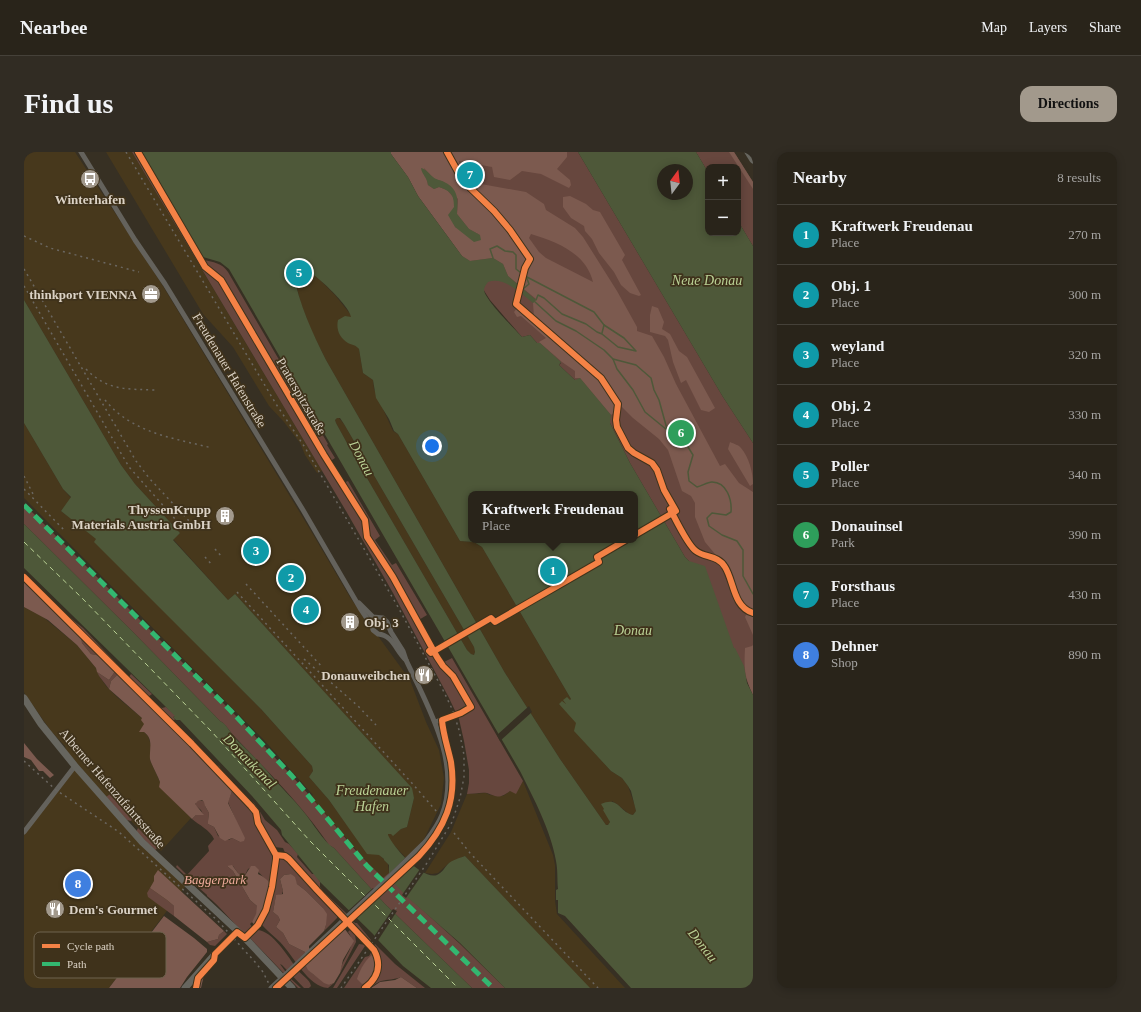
<!DOCTYPE html>
<meta charset="utf-8">
<style>
:root{--surface:#29241a;--page:#312c23;--text:#f1f3f6;--muted:#a5a4a2;--line:#454139;--accent:#a2998c}
body{margin:0;font-family:"Times New Roman",serif;background:var(--page);color:var(--text)}
.controls{position:absolute;right:12px;top:12px;display:grid;overflow:hidden;border-radius:8px;box-shadow:0 2px 10px #0003}
.controls button{width:36px;height:36px;display:grid;place-items:center;padding:0;border:0;border-bottom:1px solid var(--line);background:var(--surface);color:var(--text);font:20px sans-serif}
.compass{position:absolute;left:633px;top:12px;width:36px;height:36px;border-radius:50%;background:var(--surface);box-shadow:0 2px 10px #0003;rotate:15deg}
.you{position:absolute;left:408px;top:294px;width:14px;height:14px;margin:-10px;border:3px solid #fff;border-radius:50%;background:#1a73e8;box-shadow:0 0 0 6px #1a73e833}
.badge{display:grid;place-items:center;width:26px;height:26px;border-radius:50%;background:var(--accent);color:#fff;font-size:13px;font-weight:700}
.pin{position:absolute;translate:-50% -50%;border:2px solid #fff;box-shadow:0 1px 4px #0006}
.popup{position:absolute;left:444px;top:339px;width:170px;height:52px;box-sizing:border-box;display:grid;place-content:center;border-radius:8px;background:var(--surface);filter:drop-shadow(0 1px 3px #0005);font-size:13px;white-space:nowrap;color:var(--muted)}
.popup b{font-size:15px;color:var(--text)}
.popup::after{content:'';position:absolute;left:50%;top:100%;margin-left:-8px;border:8px solid transparent;border-top-color:var(--surface)}
.list{margin:0;padding:0;list-style:none}
h2{display:flex;justify-content:space-between;align-items:center;height:52px;margin:0;padding:0 16px;font-size:17px}
h2 small{font-size:13px;font-weight:400;color:var(--muted)}
.list li{display:grid;grid-template-columns:26px 1fr auto;gap:12px;align-items:center;box-sizing:border-box;height:60px;padding:0 16px;border-top:1px solid var(--line)}
.list b{display:block;font-size:15px;white-space:nowrap}
.list p{margin:0;font-size:13px;white-space:nowrap;color:var(--muted)}
.list em{font-size:13px;font-style:normal;color:var(--muted)}
.map{position:relative;flex:none;width:729px;height:836px;overflow:hidden;border-radius:12px}
header{display:flex;align-items:center;gap:24px;box-sizing:border-box;height:56px;padding:0 20px;background:var(--surface);border-bottom:1px solid var(--line)}
header strong{font-size:19px}
nav{display:flex;gap:22px;margin-inline-start:auto;font-size:14px}
.intro{display:flex;align-items:center;justify-content:space-between;box-sizing:border-box;height:96px;padding:0 24px}
h1{margin:0;font-size:28px}
.button{padding:10px 18px;border-radius:12px;background:var(--accent);color:#111;font-size:14px;font-weight:700}
main{display:flex;gap:24px;padding:0 24px}
aside{flex:1;background:var(--surface);border-radius:12px;box-shadow:0 2px 10px #0003}
.map>svg:first-child{display:block}
</style>
<header>
<strong>Nearbee</strong>
<nav><a>Map</a><a>Layers</a><a>Share</a></nav>
</header>
<div class="intro"><h1>Find us</h1><a class="button">Directions</a></div>
<main>
<div class="map">
<svg width="729" height="836" viewBox="0 0 729 836">
<rect width="100%" height="100%" fill="#373023"/>
<g fill="#47381c">
<polygon points="0,0 51,0 137,131 287,379 327,447 386,528 402,570 415,598 420,626 417,652 403,681 400,687 382,706 368,691 363,683 365,681 369,683 377,677 383,675 390,646 385,633 211,442 204,448 149,387 156,381 111,332 97,313 0,148"/>
<polygon points="82,0 108,0 298,319 293,321 281,303 276,291 260,270 245,254 209,195 179,162"/>
<polygon points="272,114 277,114 292,124 311,143 327,163 325,191 333,194 335,197 339,221 349,228 350,237 369,279 374,282 436,389 450,390 458,395 547,547 542,553 553,571 551,579 587,619 598,626 604,634 611,654 612,659 609,663 605,662 593,652 588,649 585,667 586,672 582,673 536,607 481,521 302,208 288,180 277,152 269,120 270,116"/>
<polygon points="313,266 315,266 320,272 450,495 451,500 450,503 447,502 443,498 329,302 312,271 311,268"/>
<polygon points="0,271 39,337 47,346 37,359 73,387 71,390 237,557 288,614 289,619 285,625 305,648 343,701 356,703 364,712 365,721 359,727 333,699 287,645 289,643 239,587 0,346"/>
<polygon points="0,455 19,465 53,493 72,516 75,524 82,534 94,546 118,566 121,572 116,580 120,580 124,584 127,593 126,608 136,630 136,634 167,666 137,699 107,669 111,664 104,662 92,655 82,645 42,598 41,594 27,579 1,542 0,540"/>
<polygon points="51,614 163,732 85,836 0,836 0,680"/>
<polygon points="499,629 529,703 531,713 531,749 533,762 601,836 565,836 441,704 425,711 414,721 408,722 401,721 427,680 443,642 462,641 466,643 479,644 486,639 495,636"/>
</g>
<g fill="#67473e">
<path d="M108,0H118L180,108C189,110 198,111 204,120L304,292L303,293L311,306L305,310L319,331L324,329L356,384L351,388L368,413L372,411L403,463L393,469L416,512L428,506L499,629L492,642L486,639C475,647 474,645 463,641C457,640 449,642 443,642L445,631V618L440,589L435,567L425,546L369,441L322,359Z"/>
<polygon points="367,0 554,0 699,245 729,291 729,543 710,497 665,409 661,405 606,311 586,271 551,228 535,213 537,211 513,191 506,183 498,185 466,148 438,104"/>
<polygon points="672,0 710,0 729,30 729,94 714,69 714,15 684,15 684,20"/>
<path d="M0,352L220,572L287,645L333,700L359,726L365,721L380,741L435,791L481,836H448L361,752L310,696L305,693C278,653 243,619 210,584C205,579 202,572 196,569L108,479L0,372Z"/>
<path d="M0,421L44,464L59,476L105,525L107,522L128,542L124,545L138,556L142,555L152,564L149,565L151,567L148,571C99,522 49,473 0,424Z"/>
<polygon points="57,484 77,504 67,502 58,491"/>
<polygon points="92,518 95,521 87,529 85,537 75,524 73,520 85,528"/>
<polygon points="151,569 151,571 164,584 170,588 170,591 189,611 195,614 200,622 223,646 230,651 235,658 241,668 253,678 261,690 265,692 274,702 273,705 288,722 291,722 296,730 296,735 300,740 322,761 331,771 333,771 347,788 346,790 290,734 262,703 259,696 250,695 235,670 232,658 149,571"/>
<path d="M209,636L230,659L233,672L250,704V710L247,735C243,727 234,721 229,714L224,717L220,725L214,721L209,714H203L209,719L226,748L233,754C234,760 231,768 226,772L229,776L224,780L220,781C207,769 197,755 183,744V743L174,735H173L152,715L153,713L163,723L185,699L184,694L190,687C186,678 175,673 168,667L172,663H179L177,658L171,653L172,650C175,648 177,648 181,650V654L185,661L184,669V672L190,675L194,684L205,688L208,686L216,690L213,671L204,650Z"/>
<polygon points="89,640 87,643 103,662 106,660 109,663 111,663 107,669 103,668 82,645"/>
<polygon points="114,676 134,696 131,698 112,680"/>
<path d="M257,706L263,707L285,733L314,762L313,766L300,779L302,773L299,756L282,739L273,732L267,722L260,723L256,727L259,739L258,742L252,744L249,760L254,764L256,768L252,775L259,781L265,792L281,800V812L289,822L305,833L310,831L304,836C284,835 269,803 256,790C250,784 243,779 238,773L237,771L246,753L253,710Z"/>
<polygon points="126,736 143,748 150,754 150,764 124,745 123,741"/>
<path d="M324,772L331,782L332,790L316,821C317,806 335,794 324,780L326,778L322,774Z"/>
<path d="M232,778C248,777 265,806 273,817C277,823 286,827 287,834L285,836H280L258,813L256,812L266,826L277,836H274L225,785Z"/>
<polygon points="200,779 203,782 191,794 186,793 183,790 194,787 195,783"/>
<polygon points="335,792 343,793 341,794 313,836 309,836"/>
<path d="M351,792L371,812L401,836H393L377,825C370,828 364,827 357,829C351,831 349,836 342,836C358,823 359,812 349,795Z"/>
<polygon points="348,796 351,801 342,810 340,832 342,830 347,829 339,836 320,836 341,805 345,804 348,799"/>
</g>
<g fill="#7c5a4f" fill-rule="evenodd">
<path d="M367,0H420L430,16H437C441,25 445,31 454,35L457,32L502,40L520,52L522,58L551,76L559,85L593,139L613,175V179L628,184L640,205L652,232L696,314L701,312L715,331L729,340V483L721,465L725,457L714,445L701,409L691,402L681,390L671,365V351L667,344L658,339L644,298L635,287L609,266L598,255L597,250L589,238L574,219L510,165L509,151L512,147L484,124L479,112L469,106L446,109L438,104L394,44L384,25L367,2ZM400,16L410,27L420,30L434,47L433,62L445,77L456,83L431,75L430,46L423,38L415,35L410,37L404,33ZM507,82C533,90 562,101 569,130L522,106L515,100L505,86Z"/>
<polygon points="425,0 543,0 543,5 533,17 546,28 547,33 545,36 517,22 498,19 486,28 470,25 468,15 435,9 436,13 432,12"/>
<polygon points="705,0 710,0 729,30 729,37"/>
<polygon points="546,44 562,52 569,58 576,60 601,103 598,108 617,143 615,144 606,141 597,133 590,120 575,101 568,87 561,79 560,74 547,66 539,55 539,45"/>
<polygon points="628,154 634,156 640,170 638,177 646,182 655,199 663,205 691,256 685,260 677,258 662,228 657,231 649,210 644,188 641,184 626,180 626,163"/>
<path d="M493,156L577,230C583,239 591,248 592,259L587,263L556,226H551V219L538,210L515,190L522,186L497,164L493,165L490,160Z"/>
<path d="M706,290C710,292 715,293 717,296C725,305 729,321 729,332L726,334L704,297Z"/>
<polygon points="0,426 57,484 58,491 67,502 77,504 92,518 85,528 73,520 72,516 53,493 24,468 0,455"/>
<path d="M729,493V543C720,525 720,515 721,496L728,494Z"/>
<path d="M95,521L209,636L204,651L221,686L220,689L216,690L208,686L201,689L196,686L190,675L184,672V669L185,661L181,654L180,650L178,648L174,649L171,652L180,663H172L168,667L135,635L136,630C134,624 127,612 126,607C125,597 130,587 120,580H115L120,572L117,568L118,566L85,537L87,529Z"/>
<polygon points="0,591 13,607 30,623 26,626 19,619 15,619 7,608 0,605"/>
<path d="M208,713L214,721L220,725L227,714H231L235,718L234,722C239,724 246,729 247,735C247,746 237,766 231,774L228,770L232,762L233,754L226,748L209,719L203,714Z"/>
<polygon points="134,718 200,779 195,783 194,787 183,790 150,764 150,754 143,748 126,736 130,729 130,724"/>
<polygon points="267,722 271,725 273,732 282,739 299,756 303,762 302,773 300,779 285,794 285,796 291,803 320,776 330,789 319,808 316,821 310,831 305,833 300,831 284,818 281,812 281,800 265,792 259,781 252,775 256,768 254,764 249,760 252,743 259,742 259,739 256,727 260,723"/>
<polygon points="140,764 170,786 183,797 183,800 163,825 156,836 85,836"/>
<path d="M351,801C356,811 353,821 347,829L338,832L333,827C336,817 342,806 351,801Z"/>
<polygon points="186,813 187,815 180,823 177,836 172,836 175,825"/>
<polygon points="377,825 393,836 347,836 356,830 371,828"/>
</g>
<g fill="#4e5839" fill-rule="evenodd">
<path d="M118,0H367V2L384,25L394,44L438,104L446,109L469,106L479,112L484,124L512,148L509,151C498,142 480,124 464,130C462,133 460,135 460,138C461,148 490,176 498,185L506,183L513,191H516L537,210L535,213L551,228L556,226L587,263L586,271L606,311L661,405L665,409L681,414L710,496H711L720,514L723,531L729,543V836H607L541,764L534,761V748H532V738L534,737C533,728 534,719 532,709C527,679 510,647 496,619L205,117L196,110L179,105ZM273,114C285,114 327,155 327,165L321,164L314,168C312,177 315,185 324,191C328,193 332,193 335,197L339,221L349,228L352,246L365,267L370,279L374,282L436,389L450,390L458,395L547,547L546,548L543,545L539,548L542,552L538,549L535,552L552,571L550,579L587,619L598,626L604,634L607,639L612,659L609,663C595,660 595,644 577,652L580,657L579,658L586,670L584,673H582L536,607L481,521L302,208C288,180 275,152 269,120L270,116ZM313,266H316L320,272L450,495L451,500L450,503L447,502L443,498L329,302L312,271L311,268ZM447,342H611V388H447Z"/>
<path d="M554,0H672L684,20V81H714V69L729,94V291L699,245ZM639,18H663V42H639Z"/>
<path d="M397,16C402,17 405,22 409,25C412,28 417,28 420,30C435,37 434,48 433,62L445,77L456,83L457,88L450,90L431,75L424,63L430,55C430,43 427,39 415,35L410,37L404,33C403,25 398,23 397,16Z"/>
<path d="M0,148L97,313L111,332L156,381L149,388L204,448L211,442L388,636L390,646L383,675L377,677L369,684L367,682H364V683C370,696 398,728 413,723C419,720 420,716 424,712C428,708 436,706 441,704L566,836H481L436,791L383,745L369,730L365,721V713L360,708V707L355,703L343,702L305,648L285,625L289,619L288,614L237,557L70,390L72,387L37,359L47,345L39,337L0,271Z"/>
<path d="M0,372L108,479L196,569C203,572 206,581 212,587C223,598 234,608 244,620C256,635 271,648 283,664C289,672 302,692 310,696L361,752L448,836H407L379,814L354,788L349,782L296,730L258,683L257,678L228,644L156,568H152L149,565L151,564L142,555L0,416Z"/>
</g>
<g fill="#373023">
<polygon points="505,554 508,560 476,589 473,583"/>
<polygon points="383,704 390,711 368,732 364,723"/>
<polygon points="396,717 400,720 382,746 378,743"/>
<polygon points="349,736 356,743 331,766 324,759"/>
<polygon points="369,757 373,759 353,790 349,786"/>
</g>
<g fill="none" stroke-linecap="round" stroke-linejoin="round">
<g stroke="#4e5839" stroke-width="1.5">
<polyline points="469,106 466,97 473,94 481,99 489,100 492,103 492,117 501,124 570,160 580,173 600,186 612,199 594,195 578,182 573,180 562,172 538,162 520,146 514,143 512,148"/>
<polyline points="499,137 505,132 502,124"/>
<polyline points="510,149 532,169 552,179 580,198 589,207 612,213 627,226 630,238 635,248 643,277"/>
<polyline points="578,181 580,173"/>
<path d="M589,207L593,217L609,238L621,260L664,295L669,303L664,320L665,329L673,335C678,334 683,330 688,330C703,330 708,348 707,360L702,363L688,361L683,366L685,374L698,383L713,389L719,398V424L729,442"/>
</g>
<g stroke="#bad195" stroke-width="1" stroke-dasharray="5 4" stroke-linecap="butt">
<polyline points="0,390 58,446 188,580 286,689 341,744"/>
<polyline points="345,747 434,836"/>
</g>
<g stroke="#64625c" stroke-width="5">
<path d="M57,0L111,88L141,132L279,358L336,456L348,474L349,478L354,482C369,483 372,499 382,508"/>
<path d="M335,451L349,465L359,466L363,470L367,480L379,499L382,508C403,553 438,611 418,663C414,673 408,681 402,689"/>
<polyline points="411,570 437,561 447,555"/>
<polyline points="0,680 51,614"/>
</g>
<g stroke="#67665f" stroke-width="7">
<polyline points="724,0 729,8"/>
<polyline points="0,546 17,572 51,614 118,690 221,786 268,836"/>
<polyline points="161,836 191,802 213,780"/>
</g>
<g stroke="#6b6761" stroke-width="1.5" stroke-dasharray="2 4" stroke-linecap="butt">
<polyline points="102,0 252,252 280,294 374,455 420,540 429,559 435,578 440,603 440,625 436,646 428,670 403,711 317,836"/>
<polyline points="0,84 26,96 115,120"/>
<polyline points="0,117 112,309 125,326 167,371"/>
<polyline points="0,134 105,315 160,377"/>
<path d="M62,217C83,239 104,237 132,238"/>
<path d="M81,248C108,281 149,286 188,296"/>
<polyline points="0,324 9,342"/>
<polyline points="0,337 41,379"/>
<polyline points="191,397 198,405"/>
<polyline points="181,405 189,414"/>
<polyline points="222,432 299,516"/>
<polyline points="213,440 386,629 414,661"/>
<polyline points="280,507 334,554 352,573"/>
<polyline points="0,609 32,638 95,680 194,769 231,810 239,820 247,836"/>
<polyline points="430,681 446,701 574,836"/>
</g>
<polyline stroke="#64625c" stroke-width="5" points="247,836 358,732 402,689"/>
<polyline stroke="#33b770" stroke-width="5" stroke-dasharray="10 5" stroke-linecap="butt" points="0,353 206,558 268,624 343,714 469,836"/>
<g stroke="#3f321b" stroke-width="8">
<g id="cycleway">
<path d="M114,0L181,115L197,128L300,303L341,368L343,385L369,425L413,505L419,514L429,524L447,555L437,561L418,568C419,582 424,596 427,610C433,648 421,676 395,704L252,836"/>
<polyline points="423,0 439,29 470,59 486,78 506,107 501,116 492,152 577,226 594,252 592,268 593,275 604,296 610,301 628,311 633,318 640,338 652,359 611,383"/>
<path d="M646,357C651,366 664,394 672,399C681,406 694,403 701,415C710,429 709,455 729,461"/>
<polyline points="0,425 168,592 227,654 232,660 234,671 252,703 252,707 248,735 242,758 234,773 221,786 213,780 191,802 190,808 174,826 172,836"/>
<polyline points="405,499 407,501 467,466 471,470 575,410 573,405 602,388"/>
<path d="M252,703L261,704L265,707L293,738L350,798C358,813 354,826 341,836"/>
</g>
</g>
<use href="#cycleway" stroke="#f48246" stroke-width="6"/>
</g>
<defs>
<g id="bus-disc" transform="scale(1)"><circle r="9.5" fill="#a2998c" stroke="#3f321b"/><path d="M-5-6H5V4H4V6H2V4H-2V6H-4V4H-5ZM-3.5-4V0h7V-4ZM-3.5 1.2v1.5H-2V1.2ZM2 1.2v1.5H3.5V1.2Z" fill="#fff"/></g>
<g id="office-disc" transform="scale(1)"><circle r="9.5" fill="#a2998c" stroke="#3f321b"/><path d="M-6-3h4V-5.5h4V-3h4V5H-6ZM-1-4.5V-3h2v-1.5ZM-6 0V1H6V0Z" fill="#fff"/></g>
<g id="building-disc" transform="scale(1)"><circle r="9.5" fill="#a2998c" stroke="#3f321b"/><path d="M-4-6H4V6H1V3H-1V6H-4ZM-2.5-4.3h1.7v1.8h-1.7ZM.8-4.3h1.7v1.8H.8ZM-2.5-1h1.7V.8h-1.7ZM.8-1h1.7V.8H.8Z" fill="#fff"/></g>
<g id="restaurant-disc" transform="scale(1)"><circle r="9.5" fill="#a2998c" stroke="#3f321b"/><path d="M-5-6h1v4h1v-4h1v4h1v-4h1v5L-1.5 .5V6h-2V.5L-5-1ZM5-6V6H3V1.5H1.5Q1.5-4 5-6Z" fill="#fff"/></g>
</defs>
<g fill-rule="evenodd">
<use href="#bus-disc" x="66" y="27"/>
<use href="#office-disc" x="127" y="142"/>
<use href="#building-disc" x="201" y="364"/>
<use href="#building-disc" x="326" y="470"/>
<use href="#restaurant-disc" x="400" y="523"/>
<use href="#restaurant-disc" x="31" y="757"/>
</g>
<g text-anchor="middle" stroke-width="3.5" stroke-linejoin="round" paint-order="stroke">
<g font-size="13" font-weight="bold" fill="#dbd2c5" stroke="#3f321b" text-anchor="end">
<text x="66" y="52" text-anchor="middle">Winterhafen</text>
<text x="113" y="147">thinkport VIENNA</text>
<text x="187" y="362">ThyssenKrupp<tspan x="187" dy="15">Materials Austria GmbH</tspan></text>
<text x="340" y="475" text-anchor="start">Obj. 3</text>
<text x="386" y="528">Donauweibchen</text>
<text x="45" y="762" text-anchor="start">Dem's Gourmet</text>
</g>
<g font-size="13" fill="#dbd2c5" stroke="#3f321b">
<text transform="translate(206 218) rotate(59)" y="5">Freudenauer Hafenstraße</text>
<text transform="translate(278 244) rotate(60)" y="5">Praterspitzstraße</text>
<text transform="translate(89 636) rotate(49)" y="5">Alberner Hafenzufahrtsstraße</text>
</g>
<g font-size="13" font-style="italic" fill="#f0ac9c" stroke="#3f321b">
<text x="191" y="732">Baggerpark</text>
</g>
<g font-size="14" font-style="italic" fill="#bad195" stroke="#3f321b">
<text x="683" y="133">Neue Donau</text>
<text transform="translate(338 306) rotate(62)" y="5">Donau</text>
<text x="609" y="483">Donau</text>
<text transform="translate(226 609) rotate(46)" y="5">Donaukanal</text>
<text x="348" y="643">Freudenauer<tspan x="348" dy="16">Hafen</tspan></text>
<text transform="translate(679 793) rotate(52)" y="5">Donau</text>
</g>
</g>
<rect x="10" y="780" width="132" height="46" rx="6" fill="#3f321b" stroke="#6e624e" stroke-width="1"/>
<rect x="18" y="792" width="18" height="4" fill="#f48246"/>
<rect x="18" y="810" width="18" height="4" fill="#33b770"/>
<g font-size="11" fill="#dbd2c5">
<text x="43" y="798">Cycle path</text>
<text x="43" y="816">Path</text>
</g>
</svg>
<div class="controls">
<button>+</button>
<button>−</button>
</div>
<svg class="compass" viewBox="-18 -18 36 36"><path d="M0-13l5 13h-10z" fill="#e53935"/><path d="M0 13l5-13h-10z" fill="#a5a4a2"/></svg>
<div class="you"></div>
<div class="pin badge" style="left:529px;top:419px;background:#0f9aa8">1</div>
<div class="popup"><b>Kraftwerk Freudenau</b>Place</div>
<div class="pin badge" style="left:267px;top:426px;background:#0f9aa8">2</div>
<div class="pin badge" style="left:232px;top:399px;background:#0f9aa8">3</div>
<div class="pin badge" style="left:282px;top:458px;background:#0f9aa8">4</div>
<div class="pin badge" style="left:275px;top:121px;background:#0f9aa8">5</div>
<div class="pin badge" style="left:657px;top:281px;background:#2e9e5b">6</div>
<div class="pin badge" style="left:446px;top:23px;background:#0f9aa8">7</div>
<div class="pin badge" style="left:54px;top:732px;background:#3f7fe0">8</div>
</div>
<aside>
<h2>Nearby<small>8 results</small></h2>
<ul class="list">
<li><span class="badge" style="background:#0f9aa8">1</span><div><b>Kraftwerk Freudenau</b><p>Place</p></div><em>270 m</em></li>
<li><span class="badge" style="background:#0f9aa8">2</span><div><b>Obj. 1</b><p>Place</p></div><em>300 m</em></li>
<li><span class="badge" style="background:#0f9aa8">3</span><div><b>weyland</b><p>Place</p></div><em>320 m</em></li>
<li><span class="badge" style="background:#0f9aa8">4</span><div><b>Obj. 2</b><p>Place</p></div><em>330 m</em></li>
<li><span class="badge" style="background:#0f9aa8">5</span><div><b>Poller</b><p>Place</p></div><em>340 m</em></li>
<li><span class="badge" style="background:#2e9e5b">6</span><div><b>Donauinsel</b><p>Park</p></div><em>390 m</em></li>
<li><span class="badge" style="background:#0f9aa8">7</span><div><b>Forsthaus</b><p>Place</p></div><em>430 m</em></li>
<li><span class="badge" style="background:#3f7fe0">8</span><div><b>Dehner</b><p>Shop</p></div><em>890 m</em></li>
</ul>
</aside>
</main>
